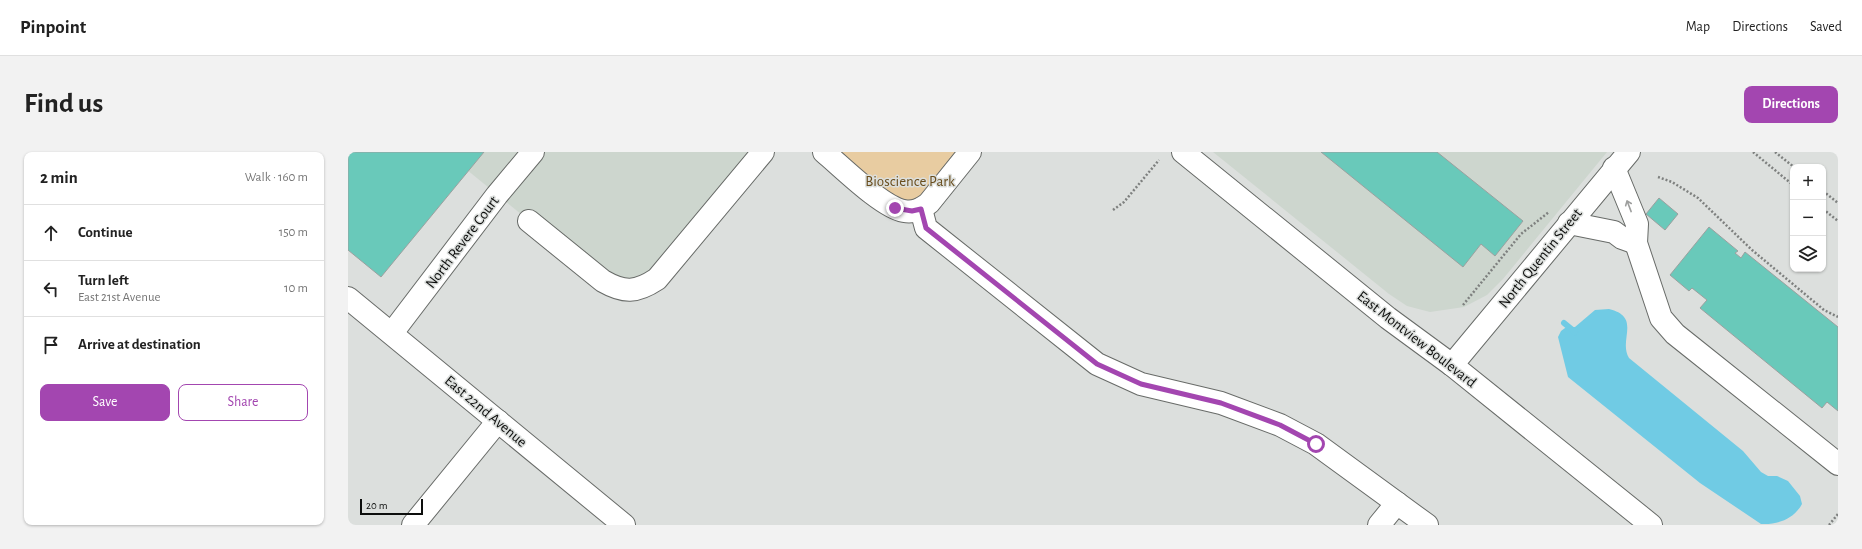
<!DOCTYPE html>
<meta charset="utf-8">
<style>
:root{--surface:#fff;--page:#f2f2f2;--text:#222;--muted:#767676;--line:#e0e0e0;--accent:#a346b0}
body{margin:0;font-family:"Alegreya Sans",sans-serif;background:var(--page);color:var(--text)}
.controls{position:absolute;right:12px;top:12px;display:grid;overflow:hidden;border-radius:8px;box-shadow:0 1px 3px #0004}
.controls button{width:36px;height:36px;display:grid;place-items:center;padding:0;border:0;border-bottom:1px solid var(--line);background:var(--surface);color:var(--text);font:20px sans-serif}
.scale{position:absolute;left:12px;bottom:10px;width:63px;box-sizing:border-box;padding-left:4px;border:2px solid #0d0e0d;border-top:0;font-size:11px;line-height:14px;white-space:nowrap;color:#0d0e0d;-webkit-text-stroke:3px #dcdfdd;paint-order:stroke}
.stop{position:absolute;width:12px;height:12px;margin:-9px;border:3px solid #a346b0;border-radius:50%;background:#fff}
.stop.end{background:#a346b0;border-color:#fff;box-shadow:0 1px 4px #0008}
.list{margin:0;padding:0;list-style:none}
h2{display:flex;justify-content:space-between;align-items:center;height:52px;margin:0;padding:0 16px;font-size:17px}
h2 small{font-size:13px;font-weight:400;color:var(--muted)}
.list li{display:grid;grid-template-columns:26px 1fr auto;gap:12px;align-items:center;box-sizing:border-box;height:56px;padding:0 16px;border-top:1px solid var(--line)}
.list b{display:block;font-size:15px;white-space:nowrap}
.list p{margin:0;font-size:13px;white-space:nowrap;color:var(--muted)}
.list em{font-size:13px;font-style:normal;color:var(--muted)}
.actions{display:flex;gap:8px;padding:12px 16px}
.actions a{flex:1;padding:9px 0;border:1px solid var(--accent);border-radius:8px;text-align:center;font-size:14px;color:var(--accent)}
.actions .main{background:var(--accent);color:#fff}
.icon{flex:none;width:22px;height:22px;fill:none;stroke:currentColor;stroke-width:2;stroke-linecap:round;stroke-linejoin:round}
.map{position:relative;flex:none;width:1490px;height:373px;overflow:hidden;border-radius:8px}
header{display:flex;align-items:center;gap:24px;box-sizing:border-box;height:56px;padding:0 20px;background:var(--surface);border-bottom:1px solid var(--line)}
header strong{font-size:19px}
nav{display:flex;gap:22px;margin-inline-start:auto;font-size:14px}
.intro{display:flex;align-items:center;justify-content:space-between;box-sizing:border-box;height:96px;padding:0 24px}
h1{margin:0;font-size:28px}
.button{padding:10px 18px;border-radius:8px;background:var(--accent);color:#fff;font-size:14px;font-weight:700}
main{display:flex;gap:24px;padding:0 24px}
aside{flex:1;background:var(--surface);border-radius:8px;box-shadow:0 1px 3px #0004}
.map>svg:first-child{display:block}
</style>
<header>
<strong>Pinpoint</strong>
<nav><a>Map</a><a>Directions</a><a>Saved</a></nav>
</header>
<div class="intro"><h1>Find us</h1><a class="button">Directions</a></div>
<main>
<aside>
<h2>2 min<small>Walk · 160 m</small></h2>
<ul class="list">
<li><svg class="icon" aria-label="ahead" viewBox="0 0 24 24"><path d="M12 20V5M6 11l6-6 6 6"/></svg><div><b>Continue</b></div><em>150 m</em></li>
<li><svg class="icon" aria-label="left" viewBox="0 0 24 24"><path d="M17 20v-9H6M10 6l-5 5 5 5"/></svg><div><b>Turn left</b><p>East 21st Avenue</p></div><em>10 m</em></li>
<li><svg class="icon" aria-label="arrive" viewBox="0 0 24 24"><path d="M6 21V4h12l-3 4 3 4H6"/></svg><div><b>Arrive at destination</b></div></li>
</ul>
<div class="actions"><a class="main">Save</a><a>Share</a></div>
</aside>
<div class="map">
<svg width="1490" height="373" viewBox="0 0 1490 373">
<rect width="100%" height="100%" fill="#dcdfdd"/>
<g fill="#cdd6ce">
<polygon points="97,0 415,0 309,127 255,129"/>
<polygon points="865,0 1259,0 1155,127 1139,143 1116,155 1082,160 1059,154 1041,142"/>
</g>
<polygon fill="#e8cca1" points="472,0 622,0 564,59"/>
<path fill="#70cbe4" d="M1261,157C1294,165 1270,188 1281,206L1395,299L1413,320L1420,324H1429L1440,329L1452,344L1454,352C1446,367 1429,373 1413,372L1352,331L1220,225L1210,185L1213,179L1217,176L1227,175L1247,158Z"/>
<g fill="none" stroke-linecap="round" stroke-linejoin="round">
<polyline stroke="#70cbe4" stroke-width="6" points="1216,171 1227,180"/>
</g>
<g fill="#69c9ba" stroke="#9ba09f">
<polygon points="0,0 136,0 33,125 0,98"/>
<polygon points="973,0 1089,0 1175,69 1147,104 1133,92 1115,115"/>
<polygon points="1311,46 1330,62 1317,78 1298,62"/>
<polygon points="1361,75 1390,99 1387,101 1393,106 1397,100 1490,175 1490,259 1479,250 1474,256 1352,156 1359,148 1344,136 1341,139 1322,123"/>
</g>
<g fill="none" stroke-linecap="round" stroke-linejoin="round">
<g stroke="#686b68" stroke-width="24">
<g id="minor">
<path d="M476,0C494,15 534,55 556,59C566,61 573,57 581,51L622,0"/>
<polyline points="835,0 1040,166 1104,213 1303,373"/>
<polyline points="1266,16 1289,72 1288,91 1313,166 1327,182 1490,312"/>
<polyline points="573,57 578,76 749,212 793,232 873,251 932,273 968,292 1079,373"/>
<path d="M181,69L255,129C276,141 288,141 309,127L415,0"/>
<polyline points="1221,71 1266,80 1274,86 1288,91"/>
<polyline points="0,146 276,373"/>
<polyline points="44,181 149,43 185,0"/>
<polyline points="1104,213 1281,0"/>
<polyline points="65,373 150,269"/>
<polyline points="1031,373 1049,351"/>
</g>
</g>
<g stroke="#7e807f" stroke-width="2.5" stroke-dasharray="2 2" stroke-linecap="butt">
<polyline points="1405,0 1445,33"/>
<polyline points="1427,0 1446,15"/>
<polyline points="1310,25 1324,30 1350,46 1404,98 1476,158 1490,165"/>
<polyline points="1475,39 1490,51"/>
<polyline points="1475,57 1490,69"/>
<polyline points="765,58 776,50 811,8"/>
<polyline points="1115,153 1173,82 1201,60"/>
<polyline points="1481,373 1490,362"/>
</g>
<use href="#minor" stroke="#fff" stroke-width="22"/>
</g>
<defs><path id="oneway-shaft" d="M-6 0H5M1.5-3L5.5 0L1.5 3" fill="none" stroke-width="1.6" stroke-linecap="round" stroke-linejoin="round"/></defs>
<use stroke="#9e9f9e" href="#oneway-shaft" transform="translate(1281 54) rotate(-111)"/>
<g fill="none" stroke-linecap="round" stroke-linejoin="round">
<polyline stroke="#a346b0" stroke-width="5" points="547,56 564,59 573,57 578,76 749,212 793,232 873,251 932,273 968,292"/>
</g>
<g text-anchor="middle" stroke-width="3" stroke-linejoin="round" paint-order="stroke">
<g font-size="15" fill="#6a4e1e" stroke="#dcdfdd">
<text x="562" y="34">Bioscience Park</text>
</g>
<g font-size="15" fill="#0d0e0d" stroke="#dcdfdd">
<text transform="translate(114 90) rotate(-53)" y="5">North Revere Court</text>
<text transform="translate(1192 106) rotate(-51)" y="5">North Quentin Street</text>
<text transform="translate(1069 187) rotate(38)" y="5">East Montview Boulevard</text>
<text transform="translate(138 259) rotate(40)" y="5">East 22nd Avenue</text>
</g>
</g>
</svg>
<div class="controls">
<button>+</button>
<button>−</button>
<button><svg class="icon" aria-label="layers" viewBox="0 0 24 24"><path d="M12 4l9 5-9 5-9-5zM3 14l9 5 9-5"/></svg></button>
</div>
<div class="scale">20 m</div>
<div class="stop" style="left:968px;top:292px"></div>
<div class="stop end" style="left:547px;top:56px"></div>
</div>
</main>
